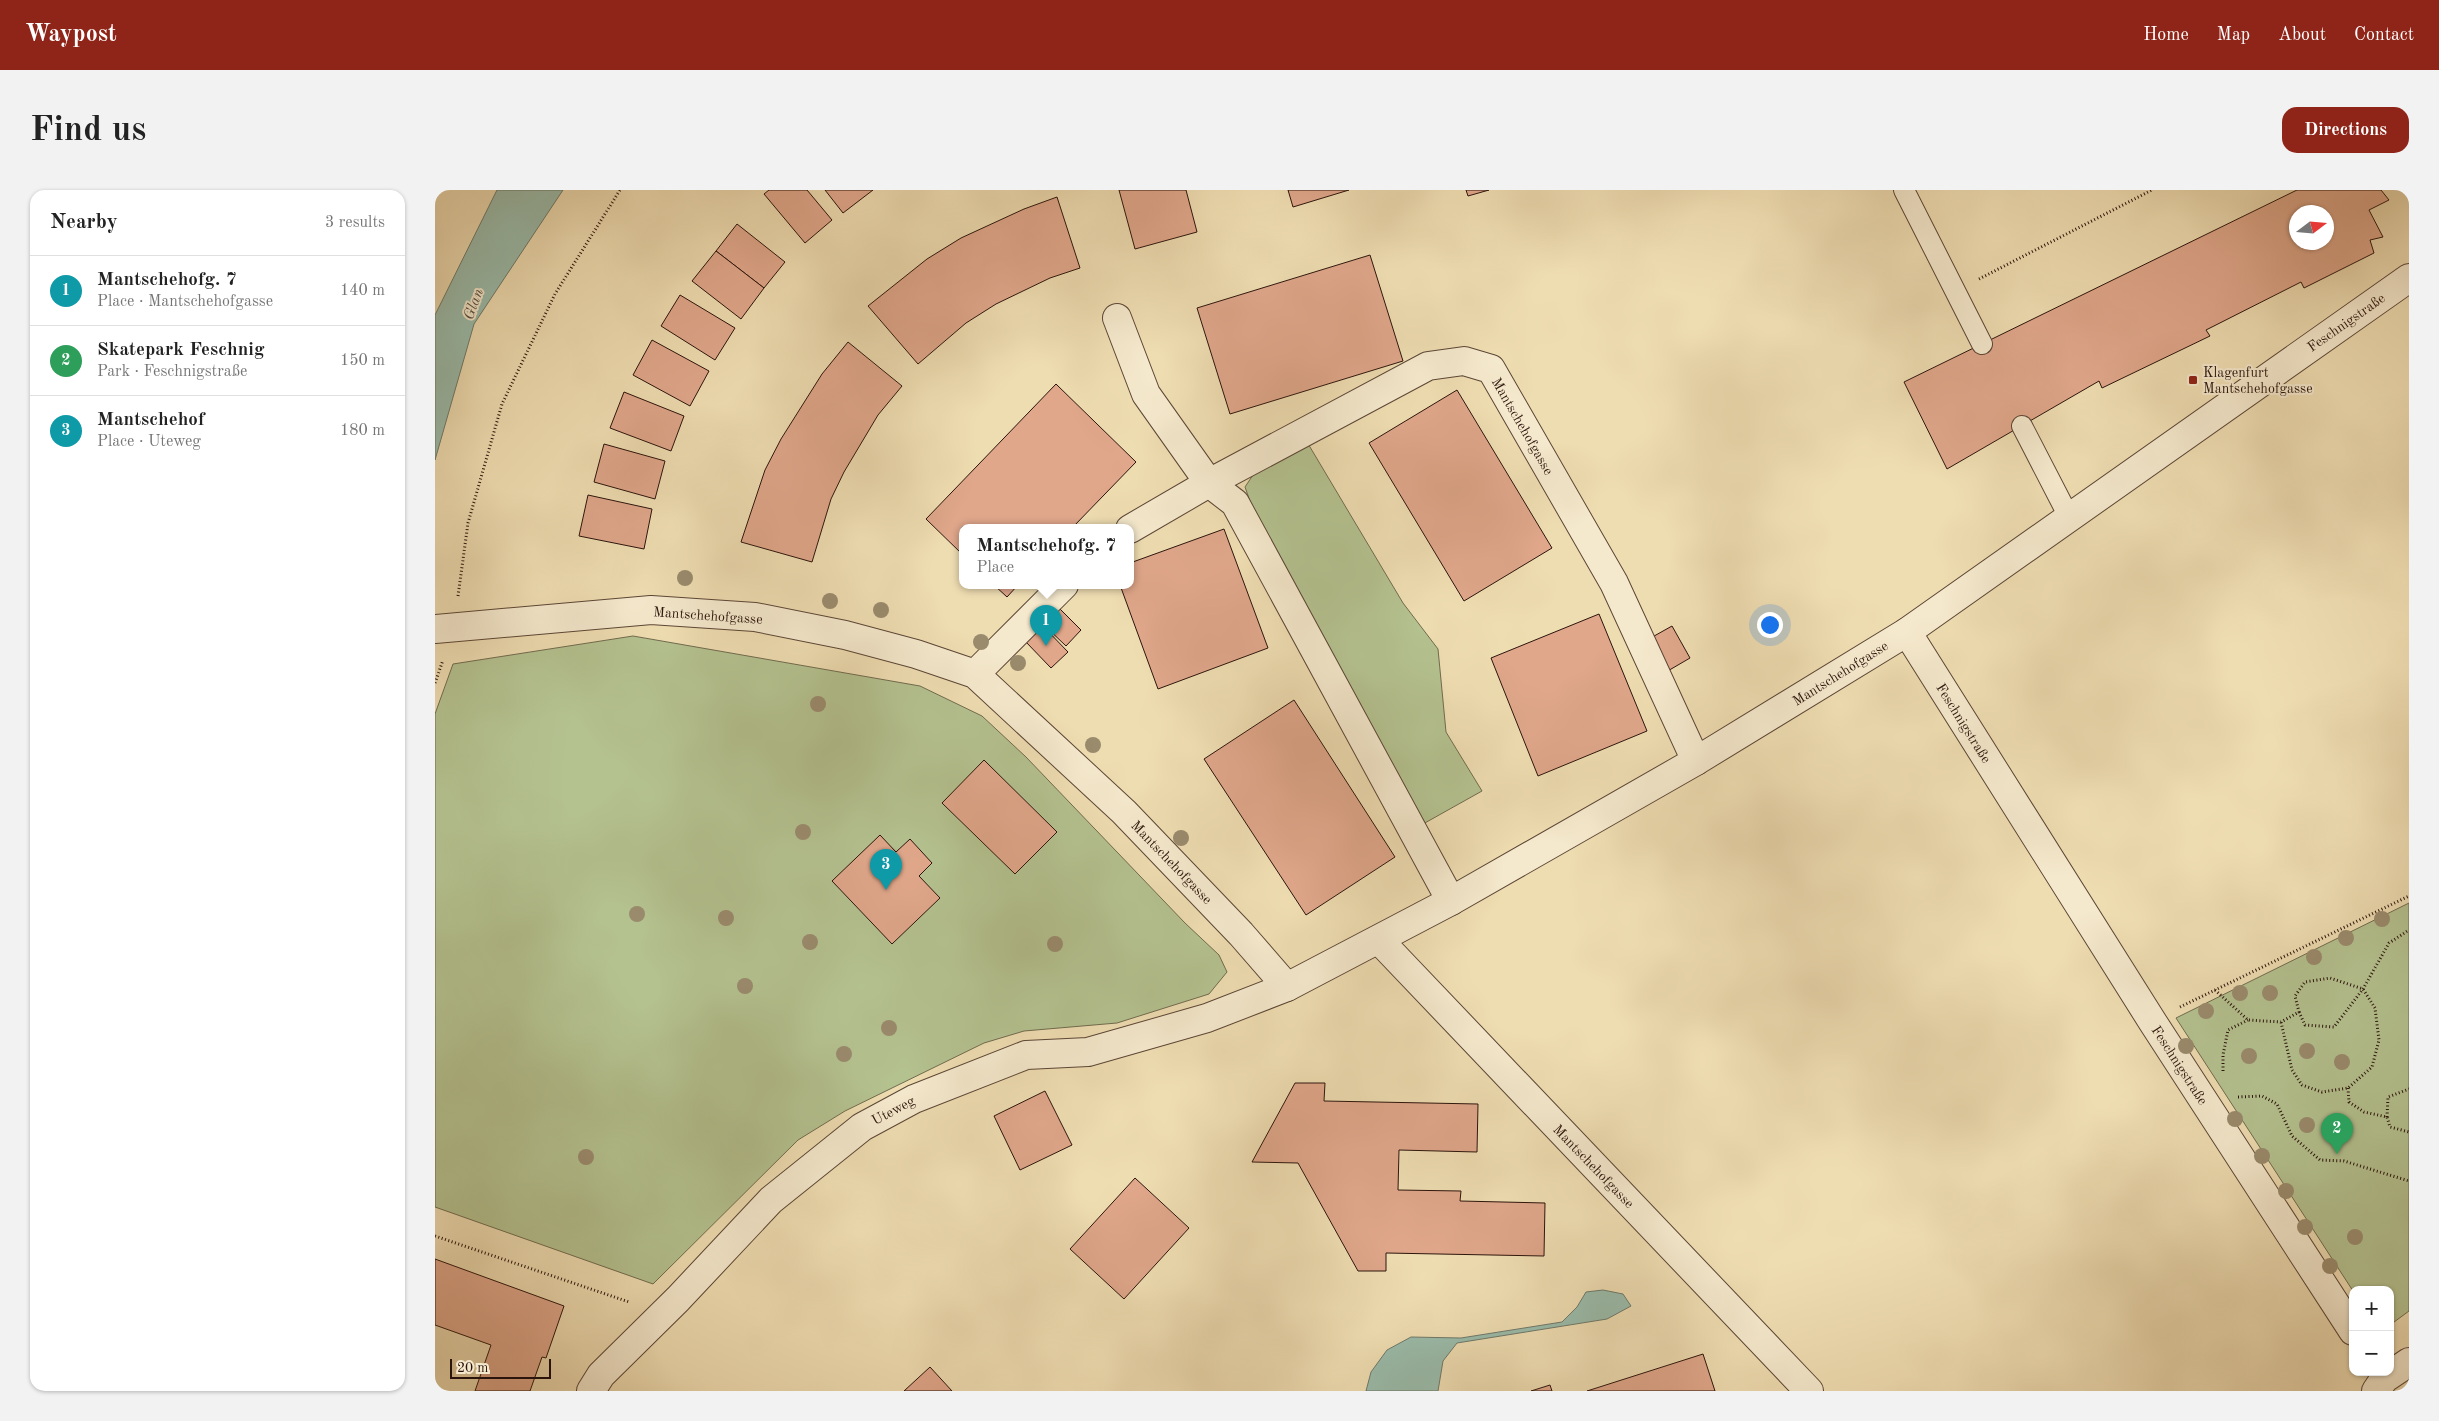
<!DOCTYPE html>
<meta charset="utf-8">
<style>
:root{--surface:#fff;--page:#f2f2f2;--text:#222;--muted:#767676;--line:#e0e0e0;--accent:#8f2418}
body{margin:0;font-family:"Old Standard TT",serif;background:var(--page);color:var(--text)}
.controls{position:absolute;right:15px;bottom:15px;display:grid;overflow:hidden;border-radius:10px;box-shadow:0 1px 4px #0004}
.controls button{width:45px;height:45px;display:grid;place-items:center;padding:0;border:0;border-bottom:1px solid var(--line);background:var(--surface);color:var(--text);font:25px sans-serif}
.compass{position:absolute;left:1854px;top:15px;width:45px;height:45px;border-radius:50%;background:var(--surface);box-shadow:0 1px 4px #0004;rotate:74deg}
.scale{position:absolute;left:15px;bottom:12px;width:101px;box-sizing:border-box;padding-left:5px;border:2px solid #2b140c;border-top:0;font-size:14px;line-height:18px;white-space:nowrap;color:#2b140c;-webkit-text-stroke:4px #f5e9cd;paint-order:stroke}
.you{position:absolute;left:1334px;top:434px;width:18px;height:18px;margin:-12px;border:4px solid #fff;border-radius:50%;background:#1a73e8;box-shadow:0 0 0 8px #1a73e833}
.badge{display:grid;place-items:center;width:32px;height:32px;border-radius:50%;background:var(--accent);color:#fff;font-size:16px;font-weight:700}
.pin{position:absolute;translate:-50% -41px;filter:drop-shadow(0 1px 2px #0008)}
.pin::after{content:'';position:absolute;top:26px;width:18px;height:15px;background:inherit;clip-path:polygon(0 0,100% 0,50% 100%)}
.popup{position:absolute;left:524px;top:334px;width:175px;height:65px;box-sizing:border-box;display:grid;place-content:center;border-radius:10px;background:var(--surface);filter:drop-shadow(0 1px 4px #0005);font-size:16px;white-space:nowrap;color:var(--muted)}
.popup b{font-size:19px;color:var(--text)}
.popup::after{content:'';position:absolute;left:50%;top:100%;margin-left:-10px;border:10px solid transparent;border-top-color:var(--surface)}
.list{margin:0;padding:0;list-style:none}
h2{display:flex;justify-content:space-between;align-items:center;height:65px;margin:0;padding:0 20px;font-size:21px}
h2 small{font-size:16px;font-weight:400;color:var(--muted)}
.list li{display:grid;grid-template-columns:32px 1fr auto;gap:15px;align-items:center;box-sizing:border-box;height:70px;padding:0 20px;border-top:1px solid var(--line)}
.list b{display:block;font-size:19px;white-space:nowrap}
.list p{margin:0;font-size:16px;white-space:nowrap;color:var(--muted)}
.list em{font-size:16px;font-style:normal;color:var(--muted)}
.map{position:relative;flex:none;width:1974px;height:1201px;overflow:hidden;border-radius:15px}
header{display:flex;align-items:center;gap:30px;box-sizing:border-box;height:70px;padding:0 25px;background:var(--accent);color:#fff}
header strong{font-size:24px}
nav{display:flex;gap:28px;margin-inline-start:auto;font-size:18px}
.intro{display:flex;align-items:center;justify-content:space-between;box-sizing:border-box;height:120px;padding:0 30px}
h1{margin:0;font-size:35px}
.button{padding:12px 22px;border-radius:15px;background:var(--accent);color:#fff;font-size:18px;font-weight:700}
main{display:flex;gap:30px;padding:0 30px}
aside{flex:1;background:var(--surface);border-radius:15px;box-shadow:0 1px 4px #0004}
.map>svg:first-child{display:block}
</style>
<header>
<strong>Waypost</strong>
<nav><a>Home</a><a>Map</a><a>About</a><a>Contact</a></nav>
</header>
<div class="intro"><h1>Find us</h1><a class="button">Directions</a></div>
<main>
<aside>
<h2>Nearby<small>3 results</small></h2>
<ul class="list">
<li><span class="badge" style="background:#0f9aa8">1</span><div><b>Mantschehofg. 7</b><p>Place · Mantschehofgasse</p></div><em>140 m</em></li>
<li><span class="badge" style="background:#2e9e5b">2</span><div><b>Skatepark Feschnig</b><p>Park · Feschnigstraße</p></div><em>150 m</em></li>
<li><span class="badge" style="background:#0f9aa8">3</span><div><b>Mantschehof</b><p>Place · Uteweg</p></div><em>180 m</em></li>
</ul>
</aside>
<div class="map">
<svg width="1974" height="1201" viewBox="0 0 1974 1201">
<rect width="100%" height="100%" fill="#efddb2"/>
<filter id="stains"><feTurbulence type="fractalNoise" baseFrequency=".004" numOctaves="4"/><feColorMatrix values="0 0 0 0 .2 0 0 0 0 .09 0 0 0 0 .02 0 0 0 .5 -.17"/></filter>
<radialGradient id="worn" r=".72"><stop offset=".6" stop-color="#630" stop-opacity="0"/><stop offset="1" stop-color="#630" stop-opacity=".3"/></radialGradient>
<g fill="#b4c290" stroke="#706b4e">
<polygon points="872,252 968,413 1003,459 1011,542 1047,601 988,634 822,331 810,297 822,279"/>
<polygon points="198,446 485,496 547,526 591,567 750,733 784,765 792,782 774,804 682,833 589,841 549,853 410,921 363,950 218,1094 0,1017 0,524 18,474"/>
<polygon points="1974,713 1974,1121 1955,1135 1955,1100 1918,1101 1741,828"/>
</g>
<g fill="#9abcab" stroke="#6e796b">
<polygon points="62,0 128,0 39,134 0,270 0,125"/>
<polygon points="1168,1100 1188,1104 1196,1116 1172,1129 1022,1153 1008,1171 1003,1201 931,1201 936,1182 952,1160 976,1147 1026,1148 1127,1132 1142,1117 1151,1102"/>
</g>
<g fill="#e0a78b" stroke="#2b140c" fill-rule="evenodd">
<polygon points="334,0 372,0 397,30 370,53 329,4"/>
<polygon points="390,0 438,0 408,23"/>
<polygon points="684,0 751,0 762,42 700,59"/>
<polygon points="853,0 914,0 858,17"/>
<polygon points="1031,0 1054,0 1033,6"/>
<path d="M1862,0H1946L1954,10L1934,20L1948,47L1935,50L1939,63L1869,98L1866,92L1771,140L1775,146L1667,198L1664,191L1512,279L1469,192ZM1862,22H1892V52H1862Z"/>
<polygon points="622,7 645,78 615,88 561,114 531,133 483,174 433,116 492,69 526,48 589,19"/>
<polygon points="302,34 350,72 329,98 281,61"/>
<polygon points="281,61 329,98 306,129 257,91"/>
<polygon points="935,65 968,171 795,224 762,118"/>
<polygon points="245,105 300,138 280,170 226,136"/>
<polygon points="217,150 274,181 255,216 198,185"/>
<polygon points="413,152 467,196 443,225 409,282 396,309 377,372 306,352 330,280 346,249 387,184"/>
<polygon points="621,194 701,272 638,337 527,337 527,364 491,329"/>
<polygon points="1022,200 1117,358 1029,411 934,253"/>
<polygon points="189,202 249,226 236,261 175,238"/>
<polygon points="169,254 230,271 220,309 159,292"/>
<polygon points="153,305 217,319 209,359 144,346"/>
<polygon points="789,339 833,458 723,499 685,395 695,395 695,373"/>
<polygon points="559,395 583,395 572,407"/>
<polygon points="625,419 646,440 631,456 609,435"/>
<polygon points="1164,424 1212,541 1103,586 1056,468"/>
<polygon points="607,435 633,462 616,478 590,451"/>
<polygon points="1237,436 1255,468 1231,482 1212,450"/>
<polygon points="859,510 960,667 871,725 769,569"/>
<polygon points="549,570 622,642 580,684 507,613"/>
<polygon points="445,645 461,662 475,649 497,673 484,686 505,708 457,754 397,691"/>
<polygon points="860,893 890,893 889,911 1043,914 1042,962 964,960 963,1000 1026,1001 1025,1011 1110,1013 1109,1066 951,1063 951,1081 923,1081 863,973 817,972"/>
<polygon points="610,901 637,955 585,980 559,926"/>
<polygon points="700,988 754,1038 689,1109 635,1059"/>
<polygon points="0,1069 129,1116 111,1168 107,1167 95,1201 40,1201 56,1155 0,1135"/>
<polygon points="1268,1164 1280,1201 1152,1201"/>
<polygon points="495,1177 517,1201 469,1201"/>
<polygon points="1115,1195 1117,1201 1096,1201"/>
</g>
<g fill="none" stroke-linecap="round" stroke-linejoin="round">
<g stroke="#5c4636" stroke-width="22">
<g id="lane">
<polyline points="1469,0 1547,154"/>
<polyline points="1587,236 1634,327"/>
</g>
</g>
<g stroke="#5c4636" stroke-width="30">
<g id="street">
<polyline points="682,128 711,204 774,293 800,313 1016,711"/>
<polyline points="695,339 774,293 993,176 1029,171 1056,179 1179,393 1261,571"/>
<polyline points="0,439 216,420 320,427 410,445 481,464 540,484 689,622 806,744 852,797"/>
<polyline points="1472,442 1717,831 1918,1141"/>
<polyline points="540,484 629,395"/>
<polyline points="944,750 1374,1201"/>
<polyline points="156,1201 166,1185 243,1109 336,1010 427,937 479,909 591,865 653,862 772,828 852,797 1016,711 1261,571 1472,442 1974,88"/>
<polyline points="1941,1201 1949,1189 1974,1172"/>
</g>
</g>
<g stroke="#2b140c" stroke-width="3" stroke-dasharray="1 2.5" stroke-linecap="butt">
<polyline points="1544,89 1717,0"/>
<polyline points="23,406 33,333 67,214 120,104 185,0"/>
<polyline points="0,493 8,470"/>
<polyline points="1780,800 1813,830 1846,832 1864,822 1860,806 1870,792 1895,788 1928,799 1940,818 1944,850 1937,877 1913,898 1887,902 1867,895 1857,880 1846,832"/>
<polyline points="1745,817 1974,706"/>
<polyline points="1864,822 1870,835 1899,837 1928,799 1954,753 1974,740"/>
<polyline points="1788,881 1788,865 1793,840 1813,830"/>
<polyline points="1913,898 1914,912 1929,922 1952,927 1955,937 1974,942"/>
<polyline points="1803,907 1827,906 1842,914 1857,946 1885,970 1909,971 1974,991"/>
<polyline points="1952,927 1953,907 1974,899"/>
<polyline points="0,1046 194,1112"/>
</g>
<use href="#lane" stroke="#f5e9cd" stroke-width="20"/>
<use href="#street" stroke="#f5e9cd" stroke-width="28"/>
</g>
<g fill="#9a8b6d">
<circle cx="250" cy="388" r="8"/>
<circle cx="395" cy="411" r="8"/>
<circle cx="446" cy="420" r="8"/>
<circle cx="546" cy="452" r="8"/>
<circle cx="583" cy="473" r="8"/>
<circle cx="383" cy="514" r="8"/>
<circle cx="658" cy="555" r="8"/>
<circle cx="368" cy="642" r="8"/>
<circle cx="746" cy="648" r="8"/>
<circle cx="202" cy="724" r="8"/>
<circle cx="291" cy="728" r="8"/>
<circle cx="1947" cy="729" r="8"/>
<circle cx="1911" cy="748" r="8"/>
<circle cx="375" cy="752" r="8"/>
<circle cx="620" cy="754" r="8"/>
<circle cx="1879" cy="767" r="8"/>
<circle cx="310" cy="796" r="8"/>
<circle cx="1805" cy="803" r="8"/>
<circle cx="1835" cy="803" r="8"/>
<circle cx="1771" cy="821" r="8"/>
<circle cx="454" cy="838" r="8"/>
<circle cx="1751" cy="856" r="8"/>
<circle cx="1872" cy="861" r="8"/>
<circle cx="409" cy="864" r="8"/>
<circle cx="1814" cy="866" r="8"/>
<circle cx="1907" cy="872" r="8"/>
<circle cx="1800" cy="929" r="8"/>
<circle cx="1872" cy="935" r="8"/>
<circle cx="1827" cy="966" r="8"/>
<circle cx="151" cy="967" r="8"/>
<circle cx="1851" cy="1001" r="8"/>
<circle cx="1870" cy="1037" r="8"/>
<circle cx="1920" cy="1047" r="8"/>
<circle cx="1895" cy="1076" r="8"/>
</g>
<rect fill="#8f2418" stroke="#f5e9cd" stroke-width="2" x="1753" y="185" width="10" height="10" rx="2.5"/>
<g text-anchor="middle" stroke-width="4" stroke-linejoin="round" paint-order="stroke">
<g font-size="14" fill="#2b140c" stroke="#f5e9cd">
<text transform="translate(1911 132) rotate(-35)" y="5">Feschnigstraße</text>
<text transform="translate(1088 236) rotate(60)" y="5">Mantschehofgasse</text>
<text transform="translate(273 425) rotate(4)" y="5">Mantschehofgasse</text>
<text transform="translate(1405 483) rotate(-32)" y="5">Mantschehofgasse</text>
<text transform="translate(1529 533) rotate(58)" y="5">Feschnigstraße</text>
<text transform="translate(737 672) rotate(46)" y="5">Mantschehofgasse</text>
<text transform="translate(1745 875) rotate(57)" y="5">Feschnigstraße</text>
<text transform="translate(458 920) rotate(-28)" y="5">Uteweg</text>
<text transform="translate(1159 976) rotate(46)" y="5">Mantschehofgasse</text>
</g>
<g font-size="14" fill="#2b140c" stroke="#f5e9cd" text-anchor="start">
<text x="1768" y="187">Klagenfurt<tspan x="1768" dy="16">Mantschehofgasse</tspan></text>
</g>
<g font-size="15" font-style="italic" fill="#524f44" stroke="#f5e9cd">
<text transform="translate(38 114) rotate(-70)" y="5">Glan</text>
</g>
</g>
<rect width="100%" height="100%" filter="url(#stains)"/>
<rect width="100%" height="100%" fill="url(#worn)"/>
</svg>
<div class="controls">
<button>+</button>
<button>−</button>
</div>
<svg class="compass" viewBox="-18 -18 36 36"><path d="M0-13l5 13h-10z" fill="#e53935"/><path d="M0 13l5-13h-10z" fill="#767676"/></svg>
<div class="scale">20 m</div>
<div class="you"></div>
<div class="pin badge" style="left:611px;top:456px;background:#0f9aa8">1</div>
<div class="popup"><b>Mantschehofg. 7</b>Place</div>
<div class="pin badge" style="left:1902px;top:964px;background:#2e9e5b">2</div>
<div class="pin badge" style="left:451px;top:700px;background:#0f9aa8">3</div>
</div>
</main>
